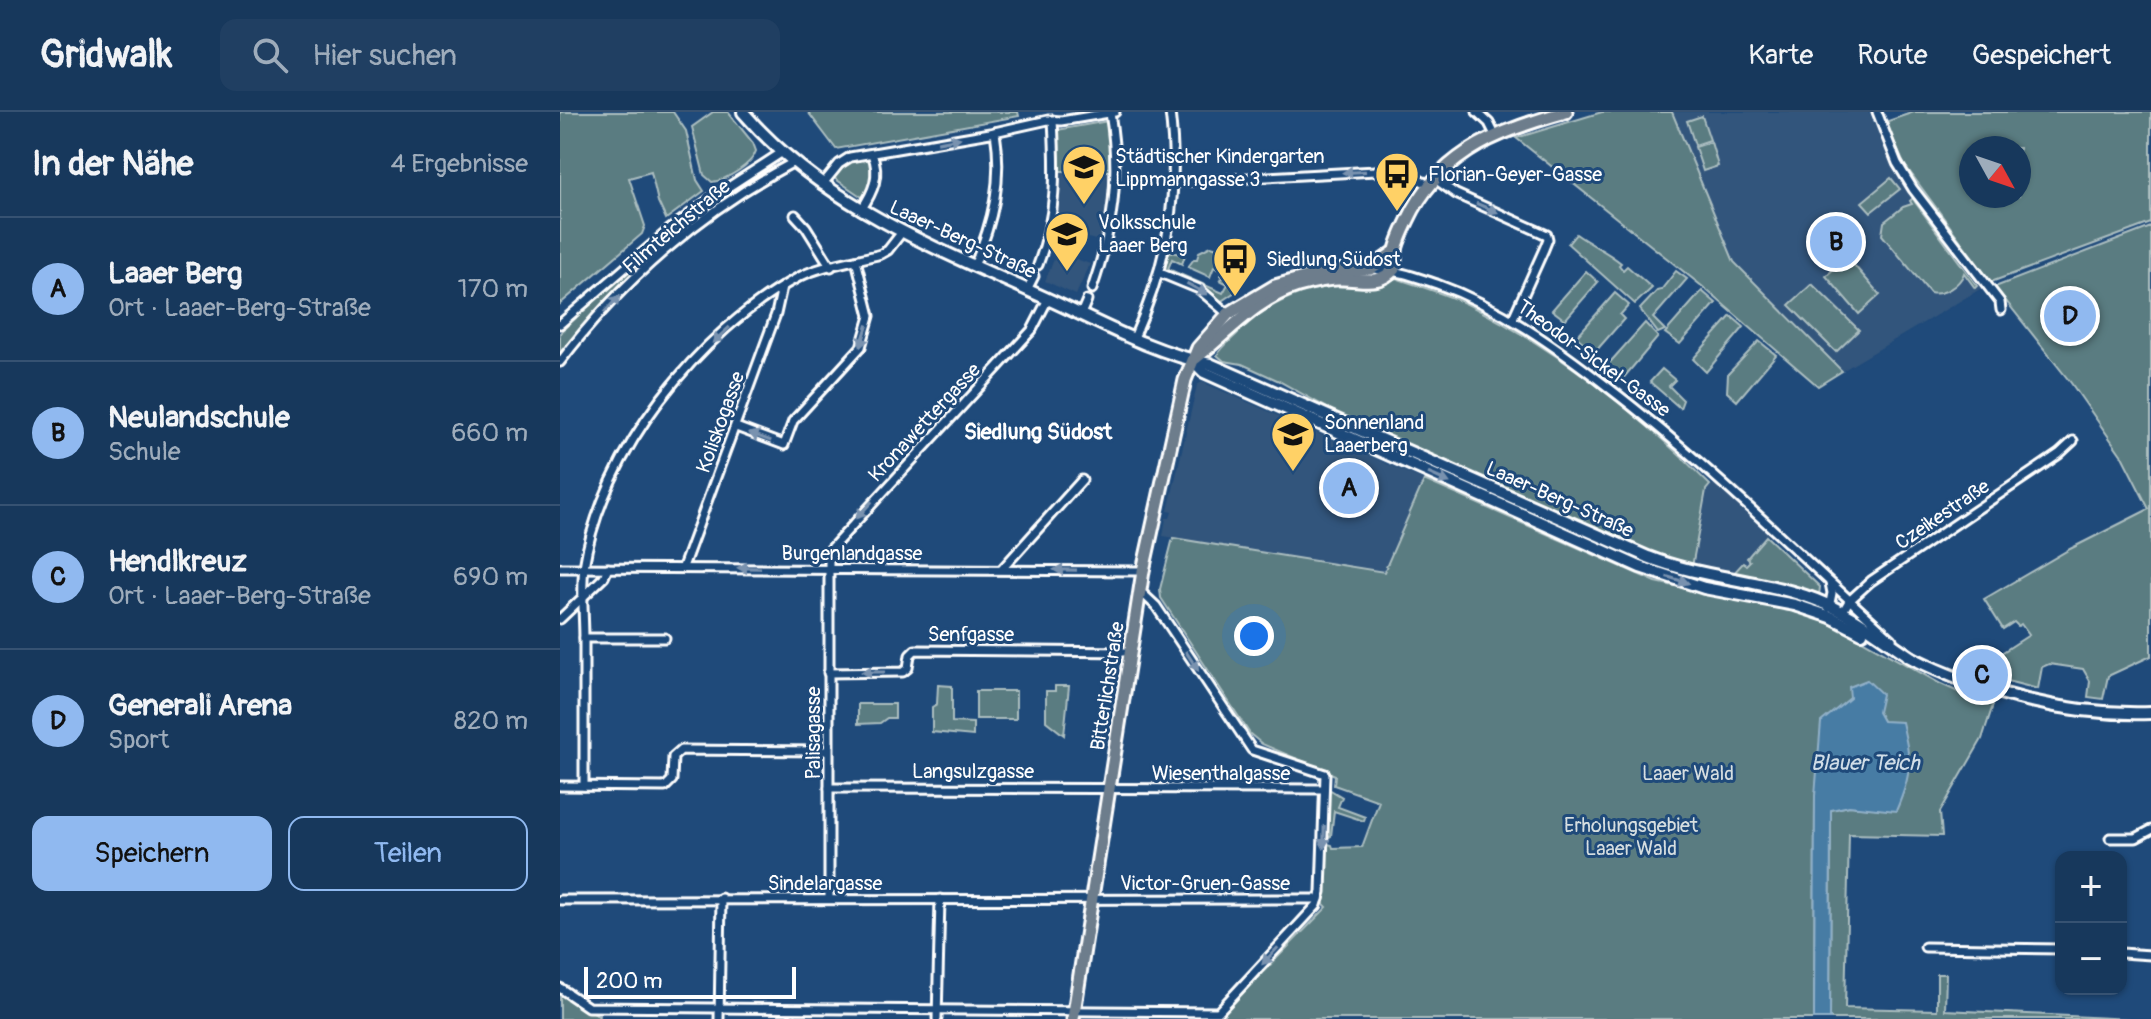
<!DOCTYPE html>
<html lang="de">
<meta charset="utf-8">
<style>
:root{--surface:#17385c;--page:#203f62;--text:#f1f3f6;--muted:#9eacbb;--line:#365272;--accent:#90b9f0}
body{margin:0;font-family:Pangolin,sans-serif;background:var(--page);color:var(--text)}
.controls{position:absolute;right:24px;bottom:24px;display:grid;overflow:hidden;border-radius:16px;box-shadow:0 2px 6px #0004}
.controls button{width:72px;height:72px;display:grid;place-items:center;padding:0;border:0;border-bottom:2px solid var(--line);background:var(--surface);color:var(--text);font:40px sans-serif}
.compass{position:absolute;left:1399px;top:24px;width:72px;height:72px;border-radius:50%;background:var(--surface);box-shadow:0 2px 6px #0004;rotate:130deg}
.scale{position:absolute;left:24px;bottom:20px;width:212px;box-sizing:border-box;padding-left:8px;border:4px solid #fff;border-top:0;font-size:22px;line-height:28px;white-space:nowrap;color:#fff;-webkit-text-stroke:6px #1f4a7a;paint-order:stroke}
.you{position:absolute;left:694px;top:524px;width:28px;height:28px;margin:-20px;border:6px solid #fff;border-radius:50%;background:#1a73e8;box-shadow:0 0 0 12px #1a73e833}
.badge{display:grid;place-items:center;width:52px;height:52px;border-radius:50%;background:var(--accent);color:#111;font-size:26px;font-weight:700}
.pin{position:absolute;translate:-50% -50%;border:4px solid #fff;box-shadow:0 2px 8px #0006}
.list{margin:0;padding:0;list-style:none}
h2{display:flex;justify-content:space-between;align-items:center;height:104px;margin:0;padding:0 32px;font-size:34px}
h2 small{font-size:26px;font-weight:400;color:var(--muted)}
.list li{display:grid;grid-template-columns:52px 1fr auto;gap:24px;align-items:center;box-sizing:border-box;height:144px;padding:0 32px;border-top:2px solid var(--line)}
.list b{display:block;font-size:30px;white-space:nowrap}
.list p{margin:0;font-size:26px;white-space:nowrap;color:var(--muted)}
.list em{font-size:26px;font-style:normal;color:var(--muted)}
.actions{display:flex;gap:16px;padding:24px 32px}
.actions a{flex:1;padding:18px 0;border:2px solid var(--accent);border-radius:16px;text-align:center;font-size:28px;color:var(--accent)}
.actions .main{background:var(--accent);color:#111}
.icon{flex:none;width:44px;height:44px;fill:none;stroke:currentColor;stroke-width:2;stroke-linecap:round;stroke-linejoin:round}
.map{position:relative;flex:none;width:1591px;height:907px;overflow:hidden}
header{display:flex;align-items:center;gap:48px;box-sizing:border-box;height:112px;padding:0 40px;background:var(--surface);border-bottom:2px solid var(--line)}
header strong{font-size:38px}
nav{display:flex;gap:44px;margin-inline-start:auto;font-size:28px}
.search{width:560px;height:72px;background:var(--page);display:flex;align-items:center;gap:20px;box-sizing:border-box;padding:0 28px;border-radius:16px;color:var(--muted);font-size:30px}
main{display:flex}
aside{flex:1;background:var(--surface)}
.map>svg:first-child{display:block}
</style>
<header>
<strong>Gridwalk</strong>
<div class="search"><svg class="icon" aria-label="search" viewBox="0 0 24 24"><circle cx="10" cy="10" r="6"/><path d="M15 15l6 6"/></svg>Hier suchen</div>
<nav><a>Karte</a><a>Route</a><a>Gespeichert</a></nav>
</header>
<main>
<aside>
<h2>In der Nähe<small>4 Ergebnisse</small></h2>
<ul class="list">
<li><span class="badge">A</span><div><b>Laaer Berg</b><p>Ort · Laaer-Berg-Straße</p></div><em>170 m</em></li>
<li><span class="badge">B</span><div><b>Neulandschule</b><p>Schule</p></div><em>660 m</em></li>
<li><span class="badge">C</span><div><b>Hendlkreuz</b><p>Ort · Laaer-Berg-Straße</p></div><em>690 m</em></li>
<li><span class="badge">D</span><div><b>Generali Arena</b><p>Sport</p></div><em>820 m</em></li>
</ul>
<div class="actions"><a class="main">Speichern</a><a>Teilen</a></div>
</aside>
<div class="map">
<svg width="1591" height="907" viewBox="0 0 1591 907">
<rect width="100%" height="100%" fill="#1f4a7a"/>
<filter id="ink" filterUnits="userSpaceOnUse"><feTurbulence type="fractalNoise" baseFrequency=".0125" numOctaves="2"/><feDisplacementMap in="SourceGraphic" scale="16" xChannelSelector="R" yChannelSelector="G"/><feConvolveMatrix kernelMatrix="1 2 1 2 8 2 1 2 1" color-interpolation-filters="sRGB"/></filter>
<g filter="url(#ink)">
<g fill="#31547b">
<polygon points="1112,0 1309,0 1333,56 1422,176 1282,259 1174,150"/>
<polygon points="500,59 553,59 551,88 544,130 494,118"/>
<polygon points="497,140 530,152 516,183 485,169"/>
<polygon points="642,270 864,368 824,460 603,424 606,406 610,406 612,400 608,399 637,273"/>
<polygon points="1175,372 1218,412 1187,446 1190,449 1186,453 1172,463 1132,455 1146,378 1150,373"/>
</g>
<g fill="#5a7c81" stroke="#acbec0" stroke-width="2" fill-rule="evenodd">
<polygon points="0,0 113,0 126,19 137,68 144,79 106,107 98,90 91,60 69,66 85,114 82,122 0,192"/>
<path d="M153,0H168L193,31L196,39C192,53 166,68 152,70L144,63L132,15Z"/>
<polygon points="248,0 458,0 459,4 276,37"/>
<polygon points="1042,0 1112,0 1174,150 1282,259 1258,274 1143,175 956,26"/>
<path d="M1354,0H1591V111L1431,170L1344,52L1325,10ZM1411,36H1459V84H1411Z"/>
<polygon points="1142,4 1150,28 1135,33 1127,9"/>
<polygon points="548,9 553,59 500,59 497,18"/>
<polygon points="1151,30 1158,54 1143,59 1135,35"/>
<path d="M306,45L313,52V71L305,87L274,66C277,50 293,48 306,45Z"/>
<polygon points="1331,66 1340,77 1311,100 1302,90"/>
<path d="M1353,86L1355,90L1417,174L1415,176L1404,161C1400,173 1383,184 1370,181L1322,123L1324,110L1343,95L1352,92L1350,89Z"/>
<polygon points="1591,115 1591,544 1548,564 1543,587 1528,585 1530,569 1523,557 1489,552 1482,555 1478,577 1412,560 1469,523 1461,512 1458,514 1454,510 1443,517 1424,487 1510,437 1589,397 1562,344 1511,271 1435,175"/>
<path d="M1016,122C1031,133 1047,139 1061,151L1059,153L1063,158L1067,154L1092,176L1075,192L1008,132Z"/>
<polygon points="98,134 99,135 0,240 0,221 16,206 17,202"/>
<polygon points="651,134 661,137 672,158 661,164 662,159 654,155 650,165 628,155 634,147 637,147 639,140"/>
<polygon points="607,139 625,143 622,152 612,147 608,157 663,181 668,172 660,168 669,162 673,171 677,169 681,176 660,190 642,177 606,160 604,156"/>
<polygon points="1287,145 1320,183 1299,202 1266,164"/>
<polygon points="1026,159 1038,170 1005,208 992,198"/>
<polygon points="1116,159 1127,167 1093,206 1105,218 1098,221 1080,197 1097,179 1101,178"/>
<path d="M836,166C861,175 887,182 911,194C998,238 1081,303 1150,373L1146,378L1132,455L1084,438L791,309L717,268L682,252L664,249L657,243C662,235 671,228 678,221C704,195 734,179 770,175C799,171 806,179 836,166Z"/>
<polygon points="1252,172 1299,218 1276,240 1229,193"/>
<polygon points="1142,179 1156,191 1120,232 1105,221"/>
<polygon points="1055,181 1069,193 1060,203 1064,207 1035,240 1018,226 1011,231"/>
<polygon points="1171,204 1184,215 1146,260 1133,247"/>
<polygon points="1085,211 1098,225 1060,270 1044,257"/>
<polygon points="1199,229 1216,243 1177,289 1167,280 1168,262"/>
<polygon points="1102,257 1115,268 1109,274 1123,288 1120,296 1090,270"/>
<polygon points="680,271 1089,451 1132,464 1211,480 1205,482 1127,467 1089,454"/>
<polygon points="864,368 1096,470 1248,503 1282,517 1381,572 1409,585 1433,593 1422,627 1380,700 1382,724 1289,722 1285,896 1377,898 1377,862 1386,862 1385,898 1571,907 1270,907 1271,698 1289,694 1336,698 1323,609 1318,600 1290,586 1255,684 1254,907 657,907 767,795 762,790 768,732 772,733 773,736 802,735 819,689 774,673 775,663 702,632 690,622 601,486 600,477 613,426 824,460"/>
<polygon points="1206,424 1260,475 1259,484 1172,463 1183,451 1186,453 1190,449 1187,446"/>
<polygon points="378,573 392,574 392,610 413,611 413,624 372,620 372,595 377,592"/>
<polygon points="495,574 509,574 504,623 486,609 486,579 495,579"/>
<rect x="416" y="579" width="40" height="28"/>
<polygon points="298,592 335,592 335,606 327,606 320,611 298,612"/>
<polygon points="769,677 782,685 778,695 805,705 804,709 774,699 771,724 767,726"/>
<polygon points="0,878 39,904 37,907 0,907"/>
</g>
<path fill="#477ca4" stroke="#91b0c8" stroke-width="2" d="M1307,568L1322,582L1318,600L1323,609L1342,610C1351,650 1353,660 1336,699L1289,694L1271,698L1270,907H1254L1255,684L1261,610L1290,586L1289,575Z"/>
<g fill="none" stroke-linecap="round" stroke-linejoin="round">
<g stroke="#fff" stroke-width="13">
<g id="street">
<polyline points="917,0 929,11 935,23"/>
<polyline points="1317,0 1337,51 1353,77 1440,190 1441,198"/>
<polyline points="875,67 896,82 987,123 988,127 984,137 953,206"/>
<polyline points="614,70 816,59 854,65 869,73"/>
<polyline points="262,73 279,52 290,45 430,21 488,8 501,9 555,0"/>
<path d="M301,98C313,80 321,63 312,42"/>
<polyline points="235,103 246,115 271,155"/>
<path d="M478,153C497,102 496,62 493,8"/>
<path d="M414,154C433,110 443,68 435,20"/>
<path d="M812,157C838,158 853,164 877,172C941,195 995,234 1049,276C1149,353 1238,442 1332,527"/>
<polyline points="600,161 639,177 668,202"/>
<path d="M532,177C553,116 561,65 550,1"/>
<polyline points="467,178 474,164"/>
<polyline points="521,202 527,188"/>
<polyline points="0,212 109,118 150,87 221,41"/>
<path d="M574,226C608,150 620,82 610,0"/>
<path d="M0,250C61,169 143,98 232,51"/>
<polyline points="176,315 224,333 233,309 301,235 310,204 296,148"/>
<polyline points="123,455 216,202 222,175"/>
<polyline points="0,456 583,459"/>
<polyline points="442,457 522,368"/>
<polyline points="1269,496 1272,481 1270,471"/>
<polyline points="1282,501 1289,489 1311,469 1499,342 1513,329"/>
<polyline points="0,507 44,465 48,456"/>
<polyline points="24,526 105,526"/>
<polyline points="268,561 343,560 348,556 350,543 355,538 570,540"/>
<polyline points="0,674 105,675 112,668 113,645 121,638 268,639"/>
<path d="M24,674C24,625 24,576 24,528C24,504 21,478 24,455C42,341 138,219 239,165C262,153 295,149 321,142L328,138L342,120"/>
<polyline points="269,676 764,677"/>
<polyline points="1550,726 1576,726 1591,718"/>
<polyline points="269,786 269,439 472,218 488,187"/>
<polyline points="0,788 759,787"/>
<polyline points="1365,835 1501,837"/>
<polyline points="1561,841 1591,843"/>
<polyline points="0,876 28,895 658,900 757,793 761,780 765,662 692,638 596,494 580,479"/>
<polyline points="159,907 161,786"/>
<polyline points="377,907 380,787"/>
</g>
</g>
<g stroke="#fff" stroke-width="16">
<g id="secondary">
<path d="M183,0C264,95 381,138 492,189C542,212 595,241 650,252L1088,445C1146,468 1210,467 1266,492C1297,505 1326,529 1354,547"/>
<polyline points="634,250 644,260 1080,455 1144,476 1235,493 1271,505 1302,521"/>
<path d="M1348,544C1423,582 1507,604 1591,601"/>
</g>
</g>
<g stroke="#fff" stroke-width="17">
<g id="primary">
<path d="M636,246C670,219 696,187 738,174C752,170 767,166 782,167C803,167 819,174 834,157C835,151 835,144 836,138C839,125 847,110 853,98C886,38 944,17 1006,0"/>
<polyline points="513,907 583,459 625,268 638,236 668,202 715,174 768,159 810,157 836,139"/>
</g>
</g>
<use href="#street" stroke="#1f4a7a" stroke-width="7"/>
<use href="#secondary" stroke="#1f4a7a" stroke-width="10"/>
<use href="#primary" stroke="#6d7d8c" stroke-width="11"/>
</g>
<defs><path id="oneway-solid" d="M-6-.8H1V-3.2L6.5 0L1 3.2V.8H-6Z" transform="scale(2)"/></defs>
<g fill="#7992af">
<use href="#oneway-solid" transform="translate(389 28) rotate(-10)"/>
<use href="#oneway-solid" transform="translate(794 60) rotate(177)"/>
<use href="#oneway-solid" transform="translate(927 96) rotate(23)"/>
<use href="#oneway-solid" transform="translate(637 177) rotate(29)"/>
<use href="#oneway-solid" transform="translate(52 192) rotate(-47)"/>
<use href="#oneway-solid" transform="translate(161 223) rotate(137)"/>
<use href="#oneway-solid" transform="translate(304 224) rotate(108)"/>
<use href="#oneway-solid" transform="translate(200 325) rotate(-160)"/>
<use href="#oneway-solid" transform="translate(879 366) rotate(24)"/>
<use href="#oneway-solid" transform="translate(304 398) rotate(133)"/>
<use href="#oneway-solid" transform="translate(189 456) rotate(-179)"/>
<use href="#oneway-solid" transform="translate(505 458) rotate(-179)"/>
<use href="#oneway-solid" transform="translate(1118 468) rotate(17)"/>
<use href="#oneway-solid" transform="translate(632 549) rotate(57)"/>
<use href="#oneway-solid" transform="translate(313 560) rotate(180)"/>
<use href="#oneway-solid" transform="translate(764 725) rotate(91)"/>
<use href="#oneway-solid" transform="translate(710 844) rotate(133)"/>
</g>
</g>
<defs>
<g id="school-pin" transform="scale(2.3)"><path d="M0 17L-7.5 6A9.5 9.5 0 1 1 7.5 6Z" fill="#ffd166" stroke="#1f4a7a"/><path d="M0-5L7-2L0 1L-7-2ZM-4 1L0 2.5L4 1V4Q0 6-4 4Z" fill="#111"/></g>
<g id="bus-pin" transform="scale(2.3)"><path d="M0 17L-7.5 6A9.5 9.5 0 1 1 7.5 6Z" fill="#ffd166" stroke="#1f4a7a"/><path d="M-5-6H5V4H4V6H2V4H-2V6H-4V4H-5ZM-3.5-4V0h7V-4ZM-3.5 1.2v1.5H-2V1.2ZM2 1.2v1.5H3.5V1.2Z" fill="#111"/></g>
</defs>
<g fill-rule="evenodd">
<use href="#school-pin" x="524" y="55"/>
<use href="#bus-pin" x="837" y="62"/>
<use href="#school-pin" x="507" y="122"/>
<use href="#bus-pin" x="675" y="147"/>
<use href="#school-pin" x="733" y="322"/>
</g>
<g text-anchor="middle" stroke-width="6" stroke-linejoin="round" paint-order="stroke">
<g font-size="20" fill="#fff" stroke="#1f4a7a" text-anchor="start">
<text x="555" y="51">Städtischer Kindergarten<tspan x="555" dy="23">Lippmanngasse 3</tspan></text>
<text x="868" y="69">Florian-Geyer-Gasse</text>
<text x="538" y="117">Volksschule<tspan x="538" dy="23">Laaer Berg</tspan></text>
<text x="706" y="154">Siedlung Südost</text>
<text x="764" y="317">Sonnenland<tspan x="764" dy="23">Laaerberg</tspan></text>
</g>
<g font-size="20" fill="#fff" stroke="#1f4a7a">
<text transform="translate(116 114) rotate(-40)" y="7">Filmteichstraße</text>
<text transform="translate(403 127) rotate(25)" y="7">Laaer-Berg-Straße</text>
<text transform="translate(1034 246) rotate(36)" y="7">Theodor-Sickel-Gasse</text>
<text transform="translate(160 310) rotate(-70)" y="7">Koliskogasse</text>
<text transform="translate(364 310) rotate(-47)" y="7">Kronawettergasse</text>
<text transform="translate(1000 387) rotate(24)" y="7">Laaer-Berg-Straße</text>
<text transform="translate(1382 402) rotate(-34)" y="7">Czeikestraße</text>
<text x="292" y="448">Burgenlandgasse</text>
<text x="411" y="529">Senfgasse</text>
<text transform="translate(547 574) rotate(-81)" y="7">Bitterlichstraße</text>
<text transform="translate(253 621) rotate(-90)" y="7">Palisagasse</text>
<text x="413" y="666">Langsulzgasse</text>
<text x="661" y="668">Wiesenthalgasse</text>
<text x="265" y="778">Sindelargasse</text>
<text x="645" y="778">Victor-Gruen-Gasse</text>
</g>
<g font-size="20" fill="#d6dee0" stroke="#1f4a7a">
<text x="1128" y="668">Laaer Wald</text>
<text x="1071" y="720">Erholungsgebiet<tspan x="1071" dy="23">Laaer Wald</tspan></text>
</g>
<g font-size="22" font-weight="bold" fill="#fff" stroke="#1f4a7a">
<text x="478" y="327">Siedlung Südost</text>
</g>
<g font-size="22" font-style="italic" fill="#d1dee8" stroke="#1f4a7a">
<text x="1305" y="658">Blauer Teich</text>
</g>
</g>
</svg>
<div class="controls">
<button>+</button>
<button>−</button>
</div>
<svg class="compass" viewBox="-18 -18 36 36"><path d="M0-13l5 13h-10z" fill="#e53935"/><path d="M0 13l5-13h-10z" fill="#9eacbb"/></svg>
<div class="scale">200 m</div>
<div class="you"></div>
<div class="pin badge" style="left:789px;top:376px">A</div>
<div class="pin badge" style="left:1276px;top:130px">B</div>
<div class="pin badge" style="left:1422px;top:563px">C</div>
<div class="pin badge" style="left:1510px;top:204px">D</div>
</div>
</main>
